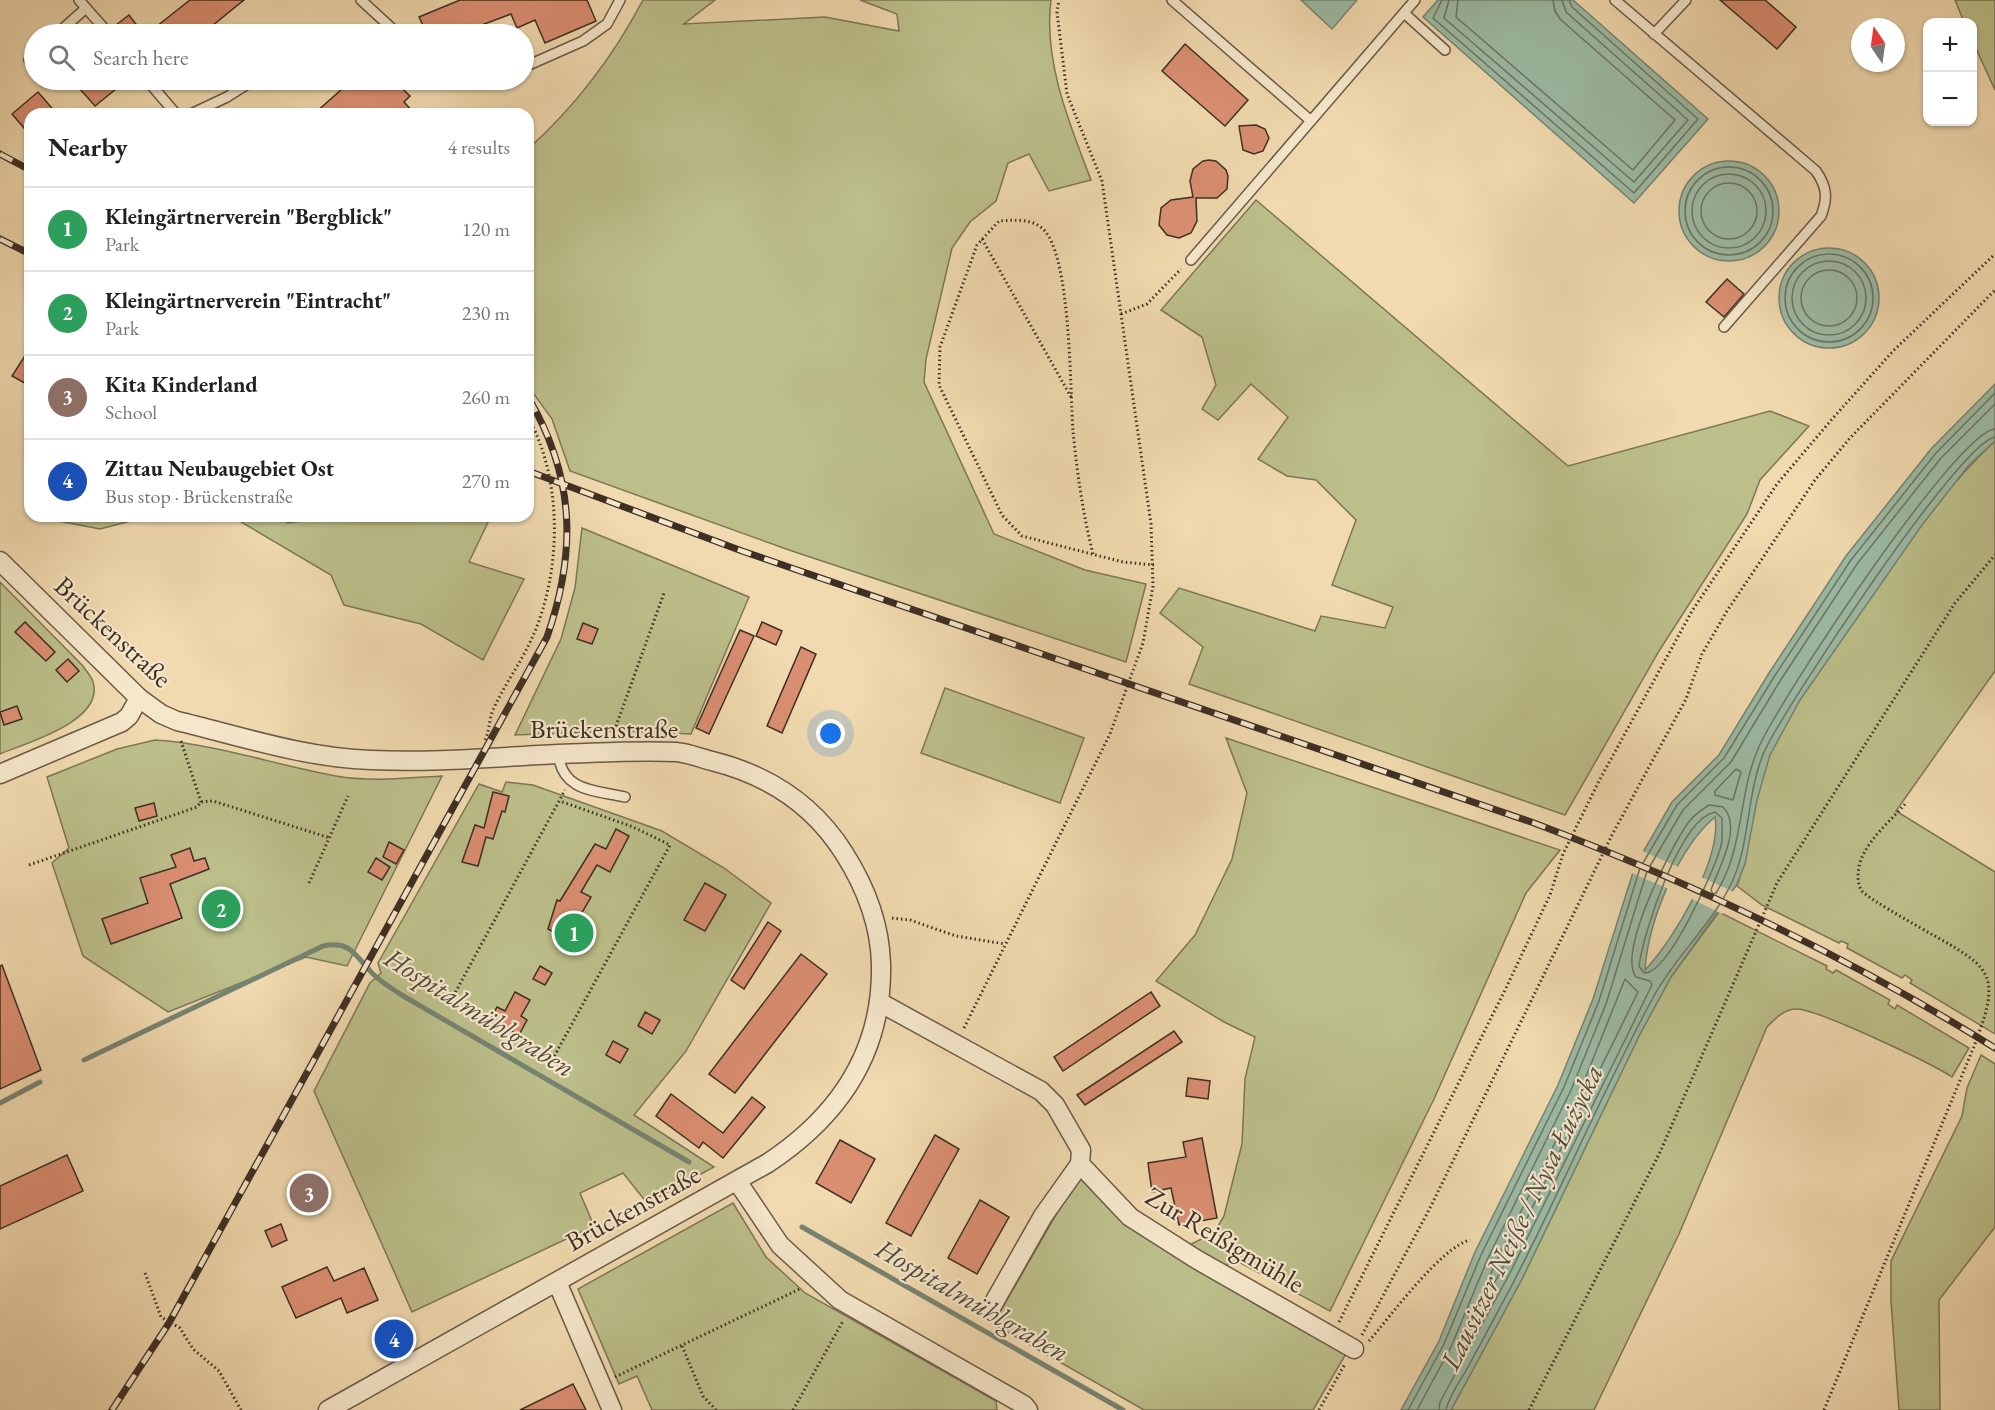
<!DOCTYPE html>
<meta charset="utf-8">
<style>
:root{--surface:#fff;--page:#f6f6f6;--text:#222;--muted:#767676;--line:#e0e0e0;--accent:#0f766e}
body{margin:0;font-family:"EB Garamond",serif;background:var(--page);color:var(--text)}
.controls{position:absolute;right:18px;top:18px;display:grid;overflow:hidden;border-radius:12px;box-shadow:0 2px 4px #0004}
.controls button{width:54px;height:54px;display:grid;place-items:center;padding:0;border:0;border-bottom:2px solid var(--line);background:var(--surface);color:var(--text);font:30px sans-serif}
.compass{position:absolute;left:1851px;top:18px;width:54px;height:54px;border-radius:50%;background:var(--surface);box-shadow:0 2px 4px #0004;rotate:347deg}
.you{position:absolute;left:831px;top:734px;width:21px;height:21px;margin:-15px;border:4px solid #fff;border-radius:50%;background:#1a73e8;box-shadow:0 0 0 9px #1a73e833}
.badge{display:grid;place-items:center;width:39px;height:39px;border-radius:50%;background:var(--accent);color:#fff;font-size:20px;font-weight:700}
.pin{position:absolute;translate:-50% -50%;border:3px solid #fff;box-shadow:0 2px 6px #0006}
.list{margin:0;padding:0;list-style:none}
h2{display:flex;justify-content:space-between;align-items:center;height:78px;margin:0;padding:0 24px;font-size:26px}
h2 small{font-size:20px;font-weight:400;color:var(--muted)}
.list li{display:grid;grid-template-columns:39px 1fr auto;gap:18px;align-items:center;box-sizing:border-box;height:84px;padding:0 24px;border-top:2px solid var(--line)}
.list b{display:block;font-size:22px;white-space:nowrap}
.list p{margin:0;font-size:20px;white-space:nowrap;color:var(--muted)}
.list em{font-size:20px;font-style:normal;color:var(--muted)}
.icon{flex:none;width:33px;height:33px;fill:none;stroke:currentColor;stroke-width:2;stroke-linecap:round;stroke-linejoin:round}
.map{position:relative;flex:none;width:1995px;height:1410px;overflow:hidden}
.search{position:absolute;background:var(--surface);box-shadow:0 2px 4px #0004;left:24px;top:24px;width:510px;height:66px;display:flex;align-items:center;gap:15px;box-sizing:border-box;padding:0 21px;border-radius:33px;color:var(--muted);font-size:22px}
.panel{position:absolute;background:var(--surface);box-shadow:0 2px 4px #0004;left:24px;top:108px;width:510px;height:414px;border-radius:18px}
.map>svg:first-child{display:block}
</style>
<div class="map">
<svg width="1995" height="1410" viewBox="0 0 1995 1410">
<rect width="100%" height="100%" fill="#f1daaf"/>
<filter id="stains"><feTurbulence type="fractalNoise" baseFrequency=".00333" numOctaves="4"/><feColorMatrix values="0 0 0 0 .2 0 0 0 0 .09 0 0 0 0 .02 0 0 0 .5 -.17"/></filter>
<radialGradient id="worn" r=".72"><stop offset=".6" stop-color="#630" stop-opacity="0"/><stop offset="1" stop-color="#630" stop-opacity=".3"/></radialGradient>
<g fill="#bcbf8a" stroke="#7c7758" stroke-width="1.5">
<path d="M643,0H715L684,24L825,17L899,31L897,14L860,0H1051C1043,61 1070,125 1091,180L1049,191L1029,154L1008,163L996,201L970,222L952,248L926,359L924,382L994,534L1085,570L1146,584L1126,662L789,550L570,471L552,419L528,386V149C576,106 613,57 643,0Z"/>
<polygon points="1955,0 1995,0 1995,90 1973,42 1972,22 1964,22"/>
<polygon points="1256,200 1568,466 1770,411 1809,426 1760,480 1747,514 1659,651 1565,815 1189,684 1203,647 1160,613 1179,588 1315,631 1321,616 1385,628 1393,607 1332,585 1356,520 1316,480 1287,476 1258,459 1288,417 1251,384 1218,420 1202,409 1216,385 1202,337 1161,310"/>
<path d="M1995,441V671L1896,811L1995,872V1034L1910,983L1912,980L1905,975L1902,978L1847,948L1848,944L1841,941L1839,943L1762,905L1737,886C1752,844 1752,796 1770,754C1788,713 1817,675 1842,638C1888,570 1935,497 1995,441Z"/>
<polygon points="32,516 150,516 100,529"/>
<polygon points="231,516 275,516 288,523 336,516 491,516 469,562 524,579 483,660 421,624 344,605 331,575"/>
<polygon points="582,528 749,597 691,734 621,731 515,735 561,639 575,588"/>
<path d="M0,582L83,666C86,671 92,677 93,682C105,721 26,743 0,754Z"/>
<polygon points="945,688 1084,738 1060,803 921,753"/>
<polygon points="1226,738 1560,850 1526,893 1434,1099 1330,1311 1237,1261 1222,1266 1187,1246 1214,1233 1224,1216 1242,1144 1245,1079 1255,1037 1224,1022 1156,981 1195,935 1232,859 1247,793"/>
<path d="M155,740C217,744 275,765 336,776C371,782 407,778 442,776L347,966L306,957L168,1012L83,956L52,863L69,848L47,777L117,749Z"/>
<polygon points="506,782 533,785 662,831 724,868 771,903 686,1051 634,1115 714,1167 647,1203 623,1173 580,1193 594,1226 412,1312 314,1091 370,983 381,973 378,963 479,784 502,792"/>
<path d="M1719,912L1827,966L1826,969L1833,973L1836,970L1890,1000L1888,1004L1895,1009L1897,1005L1969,1048L1952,1077C1931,1063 1821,1011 1798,1009C1785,1008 1776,1018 1767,1027L1679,1234L1594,1410H1451L1522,1279L1640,1034L1671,977Z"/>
<polygon points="1981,1055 1995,1064 1995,1227 1939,1300 1940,1410 1899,1410 1891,1301 1891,1261 1962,1116 1967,1088"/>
<polygon points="1079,1175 1122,1222 1267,1311 1347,1352 1313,1410 1144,1410 993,1324"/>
<polygon points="733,1203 766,1257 805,1293 996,1401 997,1410 652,1410 637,1376 619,1384 578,1289"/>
</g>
<g fill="#9cbba5" stroke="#768372" stroke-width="1.5" fill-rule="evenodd">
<polygon points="1301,0 1357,0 1332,29"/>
<polygon points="1438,0 1573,0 1708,119 1634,203 1423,17"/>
<circle cx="1729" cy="211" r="50"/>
<circle cx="1829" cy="298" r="50"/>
<path d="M1995,384V441L1969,465L1922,525L1800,700L1770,755L1757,800L1745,864L1736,886L1671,977L1640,1034L1522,1279L1451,1410H1401L1439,1341L1475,1252L1558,1085L1593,999L1635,866L1672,802L1719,755L1769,673L1846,556L1931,449ZM1715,817C1722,858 1674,940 1645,970C1648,922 1678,848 1715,817Z"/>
</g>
<g fill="#f1daaf">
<polygon points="1640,850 1681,868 1671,890 1629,872"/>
<polygon points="1699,876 1736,893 1722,914 1690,898"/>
</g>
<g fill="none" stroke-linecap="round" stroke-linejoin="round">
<g stroke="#6c7565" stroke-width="1.5">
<polyline points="1442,0 1433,18 1634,193 1698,119 1572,7 1569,0"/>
<polyline points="1449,0 1444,18 1634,182 1688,120 1566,12 1562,0"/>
<polyline points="1458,0 1456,17 1633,170 1675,120 1560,19 1555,11 1553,0"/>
<circle cx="1729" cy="211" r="44"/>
<circle cx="1729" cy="211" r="37"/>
<circle cx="1729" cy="211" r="28"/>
<circle cx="1829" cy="298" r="44"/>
<circle cx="1829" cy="298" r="37"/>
<circle cx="1829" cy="298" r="28"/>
<polygon points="1736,769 1741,772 1733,800 1715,795 1715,791"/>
<path d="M1715,812L1722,818C1722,827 1723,838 1721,846C1715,869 1668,975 1644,973L1639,966C1643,934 1680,818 1715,812Z"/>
<polygon points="1625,979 1638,992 1502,1269 1492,1287 1488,1289 1486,1285 1496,1262 1579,1094"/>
<polyline points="1408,1410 1444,1344 1481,1255 1564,1087 1599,1001 1640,868 1677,805 1724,758 1774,677 1851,560 1936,453 1995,393"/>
<polyline points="1417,1410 1451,1347 1488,1258 1571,1090 1606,1004 1647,871 1683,810 1731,762 1780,681 1857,564 1941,458 1995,404"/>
<path d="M1439,1410L1440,1402L1510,1273L1652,985L1650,981L1636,977C1617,952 1671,847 1688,823C1693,816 1701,810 1709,805L1723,807C1743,827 1718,869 1711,890L1713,894L1716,893C1744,850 1738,795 1758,749C1777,703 1957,431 1995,429"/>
<path d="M1446,1410C1449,1395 1462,1379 1469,1365C1484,1338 1498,1311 1512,1285C1562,1189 1603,1089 1655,994C1677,955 1713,923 1732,882C1751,841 1746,792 1765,750C1786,706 1959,443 1995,437"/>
</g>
<g stroke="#768372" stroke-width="5">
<path d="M84,1060L323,946C351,940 355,956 373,974C382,983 394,990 405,997L689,1162"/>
<polyline points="0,1103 40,1082"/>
<polyline points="802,1227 1123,1410"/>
</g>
</g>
<g fill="#db8f72" stroke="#3d2f25" stroke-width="1.5">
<polygon points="190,0 244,0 202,34 147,34"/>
<polygon points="460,0 587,0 596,21 545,43 535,20 517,28 511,14 458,34 427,34 419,17"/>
<polygon points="1720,0 1765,0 1796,27 1777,49"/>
<polygon points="129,15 135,23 145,34 124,34 116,25"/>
<polygon points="1185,44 1248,100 1225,126 1162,71"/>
<polygon points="72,80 127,80 95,106"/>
<polygon points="352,80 393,80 410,96 404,102 415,114 314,114"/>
<polygon points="38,92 57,114 30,114 30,135 12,114"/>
<polygon points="1256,125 1265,129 1269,138 1263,151 1254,154 1243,150 1239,126"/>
<polygon points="1209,160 1216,161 1226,170 1228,176 1227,189 1217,198 1196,198 1197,221 1191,233 1179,238 1167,235 1159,225 1161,208 1171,200 1193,197 1190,181 1193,169 1203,161"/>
<polygon points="1727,279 1744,294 1724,317 1706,302"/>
<polygon points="30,348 30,386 12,376"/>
<polygon points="25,622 55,652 46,661 15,632"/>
<polygon points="762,622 782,631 776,645 756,636"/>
<polygon points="583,623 598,629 592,644 577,639"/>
<polygon points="740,630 754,636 709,734 696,728"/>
<polygon points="801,647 816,654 782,733 767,726"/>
<polygon points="68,659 79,671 67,682 56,670"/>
<polygon points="17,706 22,719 4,725 0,712"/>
<polygon points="493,792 509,796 505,812 502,811 493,839 486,837 478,866 462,862 475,825 484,828"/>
<polygon points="154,803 157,816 139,821 135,808"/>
<polygon points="616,829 629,836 610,872 597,865 581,892 591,897 576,923 580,925 571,942 548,929 557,900 560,901 595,844 606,849"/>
<polygon points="389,842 404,850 396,864 383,857"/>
<polygon points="190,848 194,861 205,858 209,869 170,884 182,918 111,944 102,919 148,903 140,878 176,867 171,855"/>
<polygon points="376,858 390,867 382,880 368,872"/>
<polygon points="705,883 726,895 705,931 684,920"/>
<polygon points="768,922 781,931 744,989 731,980"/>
<polygon points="801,954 827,974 735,1093 709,1074"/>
<polygon points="2,965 41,1070 0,1089 0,966"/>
<polygon points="540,966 552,973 545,985 533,979"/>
<polygon points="515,992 530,1000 521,1016 527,1020 519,1035 490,1020 497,1007 505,1011"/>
<polygon points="1151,992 1160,1006 1063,1071 1054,1057"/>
<polygon points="645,1012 660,1020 652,1034 638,1026"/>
<polygon points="1174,1031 1182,1042 1085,1105 1077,1095"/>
<polygon points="613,1041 628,1049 620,1063 606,1055"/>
<polygon points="1188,1078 1210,1081 1208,1099 1186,1096"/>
<polygon points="671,1094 723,1133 752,1097 765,1107 723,1158 703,1142 699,1148 656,1116"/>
<polygon points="935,1135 959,1149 911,1236 886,1223"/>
<polygon points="1202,1138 1217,1218 1179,1225 1171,1188 1152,1192 1148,1163 1186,1157 1183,1142"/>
<polygon points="840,1140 875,1159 851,1203 816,1183"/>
<polygon points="67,1155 83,1191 0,1229 0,1186"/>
<polygon points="980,1200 1009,1217 977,1274 948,1258"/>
<polygon points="281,1224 287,1240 272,1247 265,1231"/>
<polygon points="327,1267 334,1281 364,1268 378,1300 347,1313 341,1298 296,1318 282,1287"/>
<polygon points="573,1384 586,1410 520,1410"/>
</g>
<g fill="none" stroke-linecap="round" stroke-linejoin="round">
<g stroke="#6a5a48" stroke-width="12">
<g id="lane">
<polyline points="79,0 109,34"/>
<polyline points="361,0 398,34"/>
<polyline points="1172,0 1310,120"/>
<path d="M1615,0L1816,171C1827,187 1828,198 1821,216L1724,327"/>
<polyline points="1404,13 1445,50"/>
<polyline points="57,34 86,8"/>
<polyline points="1654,34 1686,0"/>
<polyline points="29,60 34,55"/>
<polyline points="524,64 531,64 583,41 607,24 620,0"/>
<polyline points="147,80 176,114"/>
<polyline points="191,114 227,97 254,80"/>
<polyline points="1191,260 1415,0"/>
<path d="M558,754C563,792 594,790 625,797"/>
</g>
</g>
<g stroke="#6a5a48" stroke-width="21">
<g id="street">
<path d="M0,561L139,698L161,714L177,721C240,736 305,758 371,760C433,763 496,757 558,754C597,753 637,750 676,752C688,753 700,758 712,761C768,775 813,804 844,853C865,886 880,925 881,964C883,1052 839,1116 768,1163L328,1410"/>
<polyline points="0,774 122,722 129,716 139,698"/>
<polyline points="879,1002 1041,1091 1055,1105 1081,1150 1080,1164 1130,1217 1196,1259 1354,1349"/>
<polyline points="737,1181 780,1245 840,1300 1024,1405 1028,1410"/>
<polyline points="557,1282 612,1410"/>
<polyline points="992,1306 1043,1216 1080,1164"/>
</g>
</g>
<g stroke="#3d2f25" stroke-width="3" stroke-dasharray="1.5 3" stroke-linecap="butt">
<polyline points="982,239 1071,397"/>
<polyline points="1121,314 1147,304 1181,269"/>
<path d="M1093,554C1083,514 1077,473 1073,431C1070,390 1071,255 1043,229C1031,218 1014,220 999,221L977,245L940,347L939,385L1002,515L1022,536L1123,562L1154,565"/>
<polyline points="616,735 615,729 664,593"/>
<path d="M485,740C490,730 489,719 493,710C504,685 521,663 532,638C562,572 563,480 528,417"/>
<polyline points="181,741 201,802"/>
<polyline points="29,865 197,807 201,802 213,801 330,838"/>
<polyline points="309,883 348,796"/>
<polyline points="892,918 910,920 956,936 1005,944"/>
<polyline points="449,1004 565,790"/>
<polyline points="964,1028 1110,734 1143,643 1153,586 1151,524 1102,181 1067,94 1057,12 1059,0"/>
<polyline points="550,1064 670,845 633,827 560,801"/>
<polyline points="145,1273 161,1317 180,1328 193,1349 219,1371 241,1410"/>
<polyline points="1339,1322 1506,988 1550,895 1563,854 1599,781 1692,611 1777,484 1833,418 1894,350 1995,254"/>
<polyline points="1362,1335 1431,1206 1612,835 1686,699 1702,654 1727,611 1815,480 1850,438 1995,290"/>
<path d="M1369,1341C1390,1317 1441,1247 1470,1240"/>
<polyline points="682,1346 703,1396 716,1410"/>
<polyline points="615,1377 802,1288"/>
<polyline points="793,1410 843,1321"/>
<polyline points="1319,1410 1345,1364"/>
<polyline points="1529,1410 1661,1150 1777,883 1955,603 1995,555"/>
<path d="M1824,1410L1975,1044C1981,1026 1992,1002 1988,982C1984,965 1968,956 1954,947C1939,938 1867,899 1861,890C1856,879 1858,865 1863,855C1873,835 1892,819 1907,802"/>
</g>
<use href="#lane" stroke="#f6e7cb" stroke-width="9"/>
<use href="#street" stroke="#f6e7cb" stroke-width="18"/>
<g stroke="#3d2f25" stroke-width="7">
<g id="rail">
<polyline points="0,154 30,170"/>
<polyline points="0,239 30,254"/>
<path d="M528,471L742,551L1534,823C1695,884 1849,957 1995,1048"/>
<path d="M112,1410L169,1323L547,637C577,551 575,477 528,397"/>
</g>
</g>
<use href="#rail" stroke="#f6e7cb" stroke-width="4.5" stroke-dasharray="14" stroke-linecap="butt"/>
</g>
<g text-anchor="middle" stroke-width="4.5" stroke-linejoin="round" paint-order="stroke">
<g font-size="27" fill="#3d2f25" stroke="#f6e7cb">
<text transform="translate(113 632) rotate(43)" y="9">Brückenstraße</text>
<text x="604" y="738">Brückenstraße</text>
<text transform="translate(633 1208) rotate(-29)" y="9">Brückenstraße</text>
<text transform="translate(1225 1240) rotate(31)" y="9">Zur Reißigmühle</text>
</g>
<g font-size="28" font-style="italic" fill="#504b3f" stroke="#f6e7cb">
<text transform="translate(480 1012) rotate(32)" y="10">Hospitalmühlgraben</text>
<text transform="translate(1521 1217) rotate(-64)" y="10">Lausitzer Neiße / Nysa Łużycka</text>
<text transform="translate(973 1300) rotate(30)" y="10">Hospitalmühlgraben</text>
</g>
</g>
<rect width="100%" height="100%" filter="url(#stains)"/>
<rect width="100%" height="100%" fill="url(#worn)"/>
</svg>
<div class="controls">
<button>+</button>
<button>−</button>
</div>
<svg class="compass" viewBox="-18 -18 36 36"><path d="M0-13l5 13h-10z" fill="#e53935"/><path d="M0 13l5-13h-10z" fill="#767676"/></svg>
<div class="you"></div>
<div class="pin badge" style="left:574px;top:933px;background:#2e9e5b">1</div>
<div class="pin badge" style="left:221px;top:909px;background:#2e9e5b">2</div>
<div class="pin badge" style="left:309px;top:1193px;background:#8d6e63">3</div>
<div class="pin badge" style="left:394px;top:1339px;background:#1a4fb4">4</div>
<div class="search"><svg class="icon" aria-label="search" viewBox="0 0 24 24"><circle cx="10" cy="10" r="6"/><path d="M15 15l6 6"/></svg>Search here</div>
<section class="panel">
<h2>Nearby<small>4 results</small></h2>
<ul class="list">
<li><span class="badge" style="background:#2e9e5b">1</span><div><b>Kleingärtnerverein &quot;Bergblick&quot;</b><p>Park</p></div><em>120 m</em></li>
<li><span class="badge" style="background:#2e9e5b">2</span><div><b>Kleingärtnerverein &quot;Eintracht&quot;</b><p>Park</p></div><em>230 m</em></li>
<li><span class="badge" style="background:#8d6e63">3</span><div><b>Kita Kinderland</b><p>School</p></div><em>260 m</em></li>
<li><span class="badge" style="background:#1a4fb4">4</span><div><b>Zittau Neubaugebiet Ost</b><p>Bus stop · Brückenstraße</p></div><em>270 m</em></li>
</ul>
</section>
</div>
